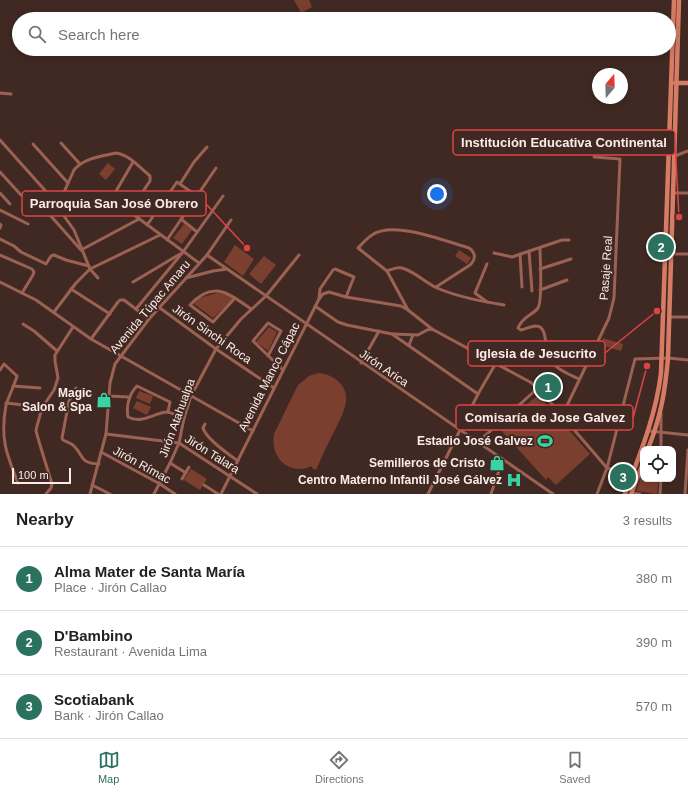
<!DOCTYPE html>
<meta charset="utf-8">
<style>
:root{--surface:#fff;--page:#f2f2f2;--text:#202124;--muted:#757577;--line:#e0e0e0;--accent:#2b725e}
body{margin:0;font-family:Helvetica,sans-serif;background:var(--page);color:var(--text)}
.controls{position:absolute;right:12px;bottom:12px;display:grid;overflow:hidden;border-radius:8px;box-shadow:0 2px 10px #0003}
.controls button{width:36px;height:36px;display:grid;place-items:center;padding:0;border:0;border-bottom:1px solid var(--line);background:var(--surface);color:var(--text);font:20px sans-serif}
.compass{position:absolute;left:592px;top:68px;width:36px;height:36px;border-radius:50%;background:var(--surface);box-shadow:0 2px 10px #0003;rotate:19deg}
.scale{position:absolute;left:12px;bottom:10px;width:59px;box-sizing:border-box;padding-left:4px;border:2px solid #fcebe7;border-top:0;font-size:11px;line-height:14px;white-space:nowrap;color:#fcebe7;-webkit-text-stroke:3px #412923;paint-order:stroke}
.you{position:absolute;left:437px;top:194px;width:14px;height:14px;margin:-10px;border:3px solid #fff;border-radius:50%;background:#1a73e8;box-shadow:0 0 0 6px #1a73e833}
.badge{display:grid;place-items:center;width:26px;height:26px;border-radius:50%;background:var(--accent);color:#fff;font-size:13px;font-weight:700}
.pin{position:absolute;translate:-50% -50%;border:2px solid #fff;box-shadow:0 1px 4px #0006}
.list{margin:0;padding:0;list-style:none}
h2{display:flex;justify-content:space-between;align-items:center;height:52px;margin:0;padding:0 16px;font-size:17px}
h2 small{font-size:13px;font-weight:400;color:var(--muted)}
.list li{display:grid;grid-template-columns:26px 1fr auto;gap:12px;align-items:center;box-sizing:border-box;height:64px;padding:0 16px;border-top:1px solid var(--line)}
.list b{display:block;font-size:15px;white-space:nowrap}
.list p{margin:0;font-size:13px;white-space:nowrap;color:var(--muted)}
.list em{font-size:13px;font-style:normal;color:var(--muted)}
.icon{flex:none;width:22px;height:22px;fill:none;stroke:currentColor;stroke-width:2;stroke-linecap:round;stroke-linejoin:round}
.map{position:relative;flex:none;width:688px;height:494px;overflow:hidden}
.search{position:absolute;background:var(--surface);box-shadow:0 2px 10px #0003;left:12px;right:12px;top:12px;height:44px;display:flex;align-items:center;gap:10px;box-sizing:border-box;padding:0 14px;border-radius:22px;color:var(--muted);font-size:15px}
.sheet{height:244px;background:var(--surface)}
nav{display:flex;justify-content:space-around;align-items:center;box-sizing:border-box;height:56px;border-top:1px solid var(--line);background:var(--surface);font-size:11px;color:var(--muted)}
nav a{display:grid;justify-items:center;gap:2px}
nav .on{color:var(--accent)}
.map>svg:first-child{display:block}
</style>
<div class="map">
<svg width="688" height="494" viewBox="0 0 688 494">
<rect width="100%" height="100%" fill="#412923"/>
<g fill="#7b3f30">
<polygon points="294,0 309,0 312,7 301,13"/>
<polygon points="108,163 115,169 106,180 99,174"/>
<polygon points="184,224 192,230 182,244 173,238"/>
<polygon points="235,245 254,259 243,276 224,262"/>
<polygon points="459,250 471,258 467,264 455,256"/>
<polygon points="264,256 276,265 261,284 249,274"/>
<polygon points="217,293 228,295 233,299 213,318 194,304 199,298"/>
<polygon points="269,327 277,332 268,351 256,342"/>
<polygon points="603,338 623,344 621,351 601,345"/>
<path d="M318,373C333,374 348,385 346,401C345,411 339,421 335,430C328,443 322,456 316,470L312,468V466C289,476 270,458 274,434L298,385L309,376Z"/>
<polygon points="139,391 153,396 150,404 136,398"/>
<polygon points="538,395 590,454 556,485 548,477 546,480 499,428"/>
<polygon points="137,401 151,407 147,415 133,408"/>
<polygon points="191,469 207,479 200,490 184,480"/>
<polygon points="643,470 643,479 659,479 657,494 636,491"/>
</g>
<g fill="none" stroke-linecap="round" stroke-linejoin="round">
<g stroke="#9b6253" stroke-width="3">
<polyline points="0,93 11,94"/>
<polyline points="0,140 59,206 50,215"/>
<polyline points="61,143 80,164"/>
<polyline points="33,144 68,183"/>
<polyline points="675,156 688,151"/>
<polyline points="0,172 21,195 31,195 34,197 81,250 139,219"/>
<polyline points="180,184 194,162 207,147"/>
<polyline points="103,192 199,263"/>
<polyline points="0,193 10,204"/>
<polyline points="673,193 688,193"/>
<polyline points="112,198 133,162"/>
<polyline points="0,210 28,224"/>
<polyline points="181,219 197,232"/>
<polyline points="0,224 1,225 0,228"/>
<polyline points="147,225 177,182 197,196"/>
<polyline points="0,239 14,246 21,252 46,264 51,256 54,255 66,260 89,266"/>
<polyline points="167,240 216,168"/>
<path d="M540,248C540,259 543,299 538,308C532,316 523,316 518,328L521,330C526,329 531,326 536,326C549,326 544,352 549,359C556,369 568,374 579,379"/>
<polyline points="529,251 532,291"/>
<polyline points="494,253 512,257 562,240 569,240"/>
<polyline points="520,254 522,287"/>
<polyline points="671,254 688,254"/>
<polyline points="0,255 32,269 34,272 33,275 22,293"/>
<polyline points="207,255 553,494"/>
<polyline points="487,264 475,293 487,302"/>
<polyline points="540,269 571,259"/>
<path d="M387,271C393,269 398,266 405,269C416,273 426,283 437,288C458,297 481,301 504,305"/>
<path d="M98,278L90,269L74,230L59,209L60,201L74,170C84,158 102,156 116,153C130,155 140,168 150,176V181L129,212"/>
<polyline points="186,278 213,271 227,269"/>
<polyline points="0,282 36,300 91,339 253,431"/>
<polyline points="133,282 180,254"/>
<polyline points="71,289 110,314"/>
<polyline points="540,290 567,280"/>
<path d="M235,298L213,322L190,305C213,280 228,293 251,309"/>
<polyline points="319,299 323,294 329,292 346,297 401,306 408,310 432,329 530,382 538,388 607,468 632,474"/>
<polyline points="315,306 338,322 347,325 392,334 478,394"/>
<polyline points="160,308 216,349 274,388"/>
<polyline points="136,309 183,252 223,196"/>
<path d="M408,310L387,271L358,248C362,244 367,238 372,235C393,220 445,241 469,248C476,253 476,259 470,265L436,287"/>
<polyline points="54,312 76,283 90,269 160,235"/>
<polyline points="669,317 688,317"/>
<polyline points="23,324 34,331 57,351"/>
<polyline points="393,334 418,335 427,330 432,329"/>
<polyline points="91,339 118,302 120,300 124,300 149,319"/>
<polyline points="409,345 413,335"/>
<polyline points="268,356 281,331 268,323 253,341 283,370"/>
<polyline points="361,363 379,331"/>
<path d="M0,370L4,364L17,376C14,386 9,396 6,405C0,438 6,453 18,483"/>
<polyline points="13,386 40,388"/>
<path d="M76,388L69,401L62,438L63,440C67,442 71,443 74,446C85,457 79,463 99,464"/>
<polyline points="108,396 129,397"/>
<polyline points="6,403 32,406 42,409"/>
<path d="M168,412L170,402L137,386C129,394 126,406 128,417C142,424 152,414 166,412C171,412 178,416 184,418"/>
<polyline points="661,413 661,449"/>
<polyline points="562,416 609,318 614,298 620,159 594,157"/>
<path d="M205,424L203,428C206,439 228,454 238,461"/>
<polyline points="649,431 688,435"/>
<polyline points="106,434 179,443 257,494"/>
<polyline points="478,442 538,388"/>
<polyline points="101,452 160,484 175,494"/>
<polyline points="170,463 186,473"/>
<polyline points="182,479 189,467"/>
<polyline points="92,485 110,494"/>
<polyline points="204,485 218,494"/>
<polyline points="631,493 640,494"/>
<polyline points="46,494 51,488 52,484 40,445 36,431 37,426 42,408 54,390 58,378 55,361 55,355 73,327"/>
<polyline points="90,494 106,434 110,383 115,364 149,319 207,255 231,220"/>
<polyline points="154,494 170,463 179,443 184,418 191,396 216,349 241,319 266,296 299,255"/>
<polyline points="221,494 319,299 320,289 333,270 335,269 354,277 346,297"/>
<polyline points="428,494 478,394 496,363"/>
<polyline points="491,494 503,459"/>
<polyline points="597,494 607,468 635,359 668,358 688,360"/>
<polyline points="660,494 661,479"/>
<polyline points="685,494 688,450"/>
</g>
<g stroke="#d67c65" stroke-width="4.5">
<polyline points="675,83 688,83"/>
<path d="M648,449C661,416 665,392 668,358L679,0"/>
<path d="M625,494C640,454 656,415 661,373L674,0"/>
<polyline points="631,494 643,463"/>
</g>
</g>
<defs>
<g id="shop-bare" transform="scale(1.2)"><path d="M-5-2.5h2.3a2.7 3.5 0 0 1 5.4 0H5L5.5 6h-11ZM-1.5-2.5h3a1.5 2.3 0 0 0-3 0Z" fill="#39d4a5" stroke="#412923" stroke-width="2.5" paint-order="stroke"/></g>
<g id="stadium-bare" transform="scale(1.2)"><path d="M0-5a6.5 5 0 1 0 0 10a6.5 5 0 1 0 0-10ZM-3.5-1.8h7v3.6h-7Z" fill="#39d4a5" stroke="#412923" stroke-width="2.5" paint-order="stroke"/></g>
<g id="hospital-bare" transform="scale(1.2)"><path d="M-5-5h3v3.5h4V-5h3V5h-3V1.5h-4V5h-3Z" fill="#39d4a5" stroke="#412923" stroke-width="2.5" paint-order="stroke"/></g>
</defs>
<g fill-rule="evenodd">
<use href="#shop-bare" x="104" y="400"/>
<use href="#stadium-bare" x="545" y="441"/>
<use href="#shop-bare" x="497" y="463"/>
<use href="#hospital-bare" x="514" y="480"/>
</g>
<g text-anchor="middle" stroke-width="4" stroke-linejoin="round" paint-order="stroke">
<g font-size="12" fill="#fcebe7" stroke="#412923">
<text transform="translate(606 268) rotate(-86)" y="4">Pasaje Real</text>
<text transform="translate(150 307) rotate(-50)" y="4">Avenida Túpac Amaru</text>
<text transform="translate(212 334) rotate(35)" y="4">Jirón Sinchi Roca</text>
<text transform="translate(384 368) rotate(34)" y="4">Jirón Arica</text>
<text transform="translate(269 377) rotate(-63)" y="4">Avenida Manco Cápac</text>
<text transform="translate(177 418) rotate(-70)" y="4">Jirón Atahualpa</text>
<text transform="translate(212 454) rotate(32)" y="4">Jirón Talara</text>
<text transform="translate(142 465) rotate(29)" y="4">Jirón Rímac</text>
</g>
<g font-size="12" font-weight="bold" fill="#fcebe7" stroke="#412923" text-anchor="end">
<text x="92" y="397">Magic<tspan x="92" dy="14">Salon &amp; Spa</tspan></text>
<text x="533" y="445">Estadio José Galvez</text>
<text x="485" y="467">Semilleros de Cristo</text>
<text x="502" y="484">Centro Materno Infantil José Gálvez</text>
</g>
</g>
<path fill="none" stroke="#dc4545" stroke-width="1.5" d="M679 217L675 143M247 248L206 204M657 311L605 353M647 366L633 418"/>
<g fill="#dc4545" stroke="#412923" stroke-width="1.5">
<circle cx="679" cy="217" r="4"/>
<circle cx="247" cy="248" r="4"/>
<circle cx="657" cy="311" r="4"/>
<circle cx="647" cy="366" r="4"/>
</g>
<g fill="#412923" stroke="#dc4545" stroke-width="1.5">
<rect x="453" y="130" width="222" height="25" rx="4"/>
<rect x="22" y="191" width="184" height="25" rx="4"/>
<rect x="468" y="341" width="137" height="25" rx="4"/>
<rect x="456" y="405" width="177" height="25" rx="4"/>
</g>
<g font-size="13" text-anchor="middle" font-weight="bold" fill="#fcebe7">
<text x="564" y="147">Institución Educativa Continental</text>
<text x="114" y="208">Parroquia San José Obrero</text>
<text x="536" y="358">Iglesia de Jesucrito</text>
<text x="545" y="422">Comisaría de Jose Galvez</text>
</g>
</svg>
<div class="controls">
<button><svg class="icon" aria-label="locate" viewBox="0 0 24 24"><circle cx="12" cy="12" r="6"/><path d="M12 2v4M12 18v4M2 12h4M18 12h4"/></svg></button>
</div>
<svg class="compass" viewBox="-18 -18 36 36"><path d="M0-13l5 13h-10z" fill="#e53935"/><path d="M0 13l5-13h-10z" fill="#757577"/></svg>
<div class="scale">100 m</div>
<div class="you"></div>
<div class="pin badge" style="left:548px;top:387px">1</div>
<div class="pin badge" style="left:661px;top:247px">2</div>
<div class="pin badge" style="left:623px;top:477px">3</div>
<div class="search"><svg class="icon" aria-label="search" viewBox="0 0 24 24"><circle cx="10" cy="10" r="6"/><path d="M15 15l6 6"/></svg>Search here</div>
</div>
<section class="sheet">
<h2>Nearby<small>3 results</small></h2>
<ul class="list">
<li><span class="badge">1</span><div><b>Alma Mater de Santa María</b><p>Place · Jirón Callao</p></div><em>380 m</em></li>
<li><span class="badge">2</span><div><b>D'Bambino</b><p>Restaurant · Avenida Lima</p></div><em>390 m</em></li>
<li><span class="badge">3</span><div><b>Scotiabank</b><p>Bank · Jirón Callao</p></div><em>570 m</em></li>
</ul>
</section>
<nav>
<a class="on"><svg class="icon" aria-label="map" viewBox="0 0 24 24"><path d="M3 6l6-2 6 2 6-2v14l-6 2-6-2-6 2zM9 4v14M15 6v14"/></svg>Map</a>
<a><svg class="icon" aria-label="directions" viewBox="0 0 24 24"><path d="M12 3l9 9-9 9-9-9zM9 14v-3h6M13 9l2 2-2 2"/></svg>Directions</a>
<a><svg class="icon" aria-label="saved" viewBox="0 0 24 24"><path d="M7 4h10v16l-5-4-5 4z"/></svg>Saved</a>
</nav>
